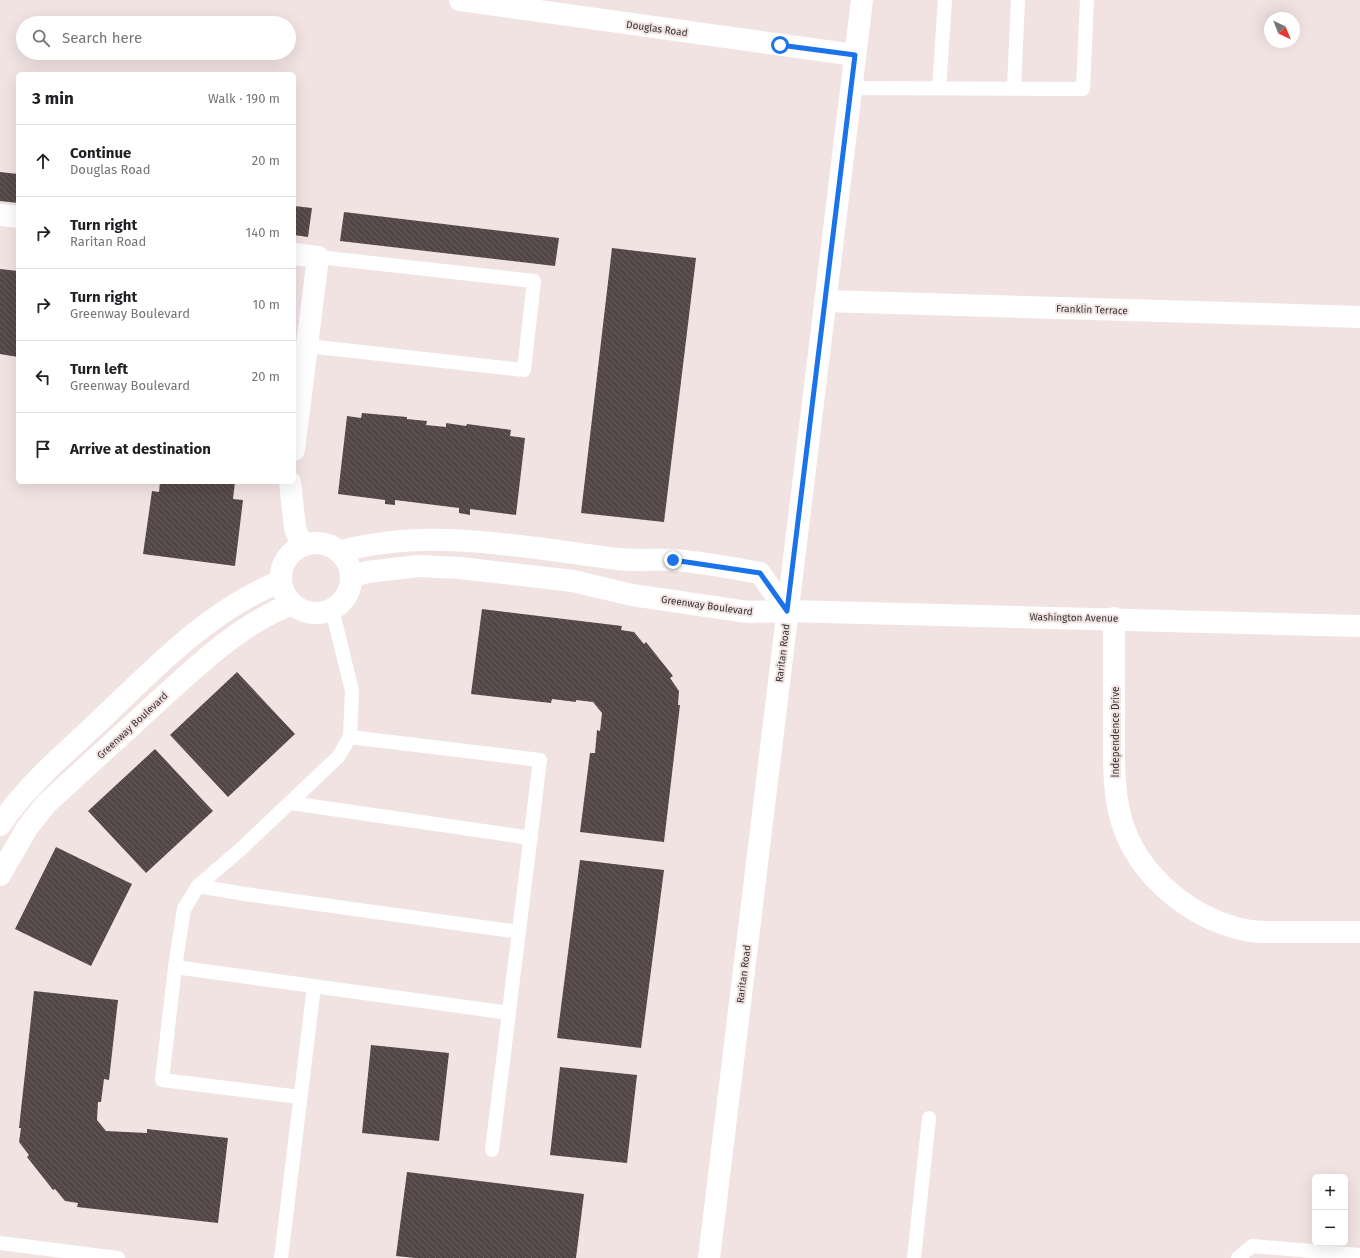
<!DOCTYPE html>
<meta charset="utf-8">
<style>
:root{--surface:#fff;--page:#f2f2f2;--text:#202124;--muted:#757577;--line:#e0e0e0}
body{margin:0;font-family:"Fira Sans",sans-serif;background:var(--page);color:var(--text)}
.controls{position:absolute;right:12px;bottom:12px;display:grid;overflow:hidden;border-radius:6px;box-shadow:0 4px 16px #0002}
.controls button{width:36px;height:36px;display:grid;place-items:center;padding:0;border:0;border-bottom:1px solid var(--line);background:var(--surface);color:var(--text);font:20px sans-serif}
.compass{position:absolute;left:1264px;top:12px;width:36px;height:36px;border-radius:50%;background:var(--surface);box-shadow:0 4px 16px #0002;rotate:137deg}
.stop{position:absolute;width:12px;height:12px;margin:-9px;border:3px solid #1a73e8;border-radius:50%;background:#fff}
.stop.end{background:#1a73e8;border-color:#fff;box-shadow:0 1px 4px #0008}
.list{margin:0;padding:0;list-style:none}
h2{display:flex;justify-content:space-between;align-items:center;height:52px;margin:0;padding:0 16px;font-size:17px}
h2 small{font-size:13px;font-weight:400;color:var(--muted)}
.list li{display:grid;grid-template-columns:26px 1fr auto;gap:12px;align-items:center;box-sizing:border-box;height:72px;padding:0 16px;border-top:1px solid var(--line)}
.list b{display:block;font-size:15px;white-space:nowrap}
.list p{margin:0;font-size:13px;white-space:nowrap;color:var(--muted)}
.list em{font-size:13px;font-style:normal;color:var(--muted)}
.icon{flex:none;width:22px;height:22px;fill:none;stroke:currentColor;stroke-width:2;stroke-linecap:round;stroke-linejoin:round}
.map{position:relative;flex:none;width:1360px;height:1258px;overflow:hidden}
.search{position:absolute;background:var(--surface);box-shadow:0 4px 16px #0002;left:16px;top:16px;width:280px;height:44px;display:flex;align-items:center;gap:10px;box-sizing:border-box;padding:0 14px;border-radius:22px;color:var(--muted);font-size:15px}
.panel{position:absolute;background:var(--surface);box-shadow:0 4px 16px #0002;left:16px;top:72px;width:280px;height:412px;border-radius:6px}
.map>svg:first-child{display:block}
</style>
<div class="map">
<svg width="1360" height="1258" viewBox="0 0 1360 1258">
<defs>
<pattern id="building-back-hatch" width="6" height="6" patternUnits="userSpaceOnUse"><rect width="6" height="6" fill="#534647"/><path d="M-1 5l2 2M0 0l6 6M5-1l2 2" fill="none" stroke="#695f5f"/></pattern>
</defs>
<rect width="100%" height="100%" fill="#f2e3e3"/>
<g fill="url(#building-back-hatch)">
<polygon points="0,172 18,174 18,203 0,201"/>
<polygon points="294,206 312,208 308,237 294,235"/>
<polygon points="344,212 559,238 555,266 340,241"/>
<polygon points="612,248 696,258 664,522 581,513"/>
<polygon points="0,269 18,271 18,357 0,354"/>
<polygon points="362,413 407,417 407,419 427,421 426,425 446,427 446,423 466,426 467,424 511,430 510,436 525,438 516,515 470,509 470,515 459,513 459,508 395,500 395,505 385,504 385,500 338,494 347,416 361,418"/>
<polygon points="160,482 235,482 233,499 243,500 235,566 143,554 152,491 159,492"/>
<polygon points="482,609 622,626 621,630 634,632 644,644 646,642 673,676 670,678 679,691 678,705 680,705 664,842 580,832 590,753 595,753 597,730 600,731 602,713 593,702 576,700 576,702 552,699 551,703 471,694"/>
<polygon points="237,672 295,734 228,797 170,735"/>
<polygon points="155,749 213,811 146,873 88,811"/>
<polygon points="56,847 132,884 91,966 15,929"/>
<polygon points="580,860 664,870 641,1048 557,1038"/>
<polygon points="34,991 118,1000 109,1080 104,1079 101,1102 98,1102 97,1120 106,1131 147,1133 147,1129 228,1138 218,1223 77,1207 78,1203 65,1201 55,1189 53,1190 27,1157 29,1155 19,1142 21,1128 19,1128"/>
<polygon points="371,1045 449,1053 439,1141 362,1133"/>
<polygon points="560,1067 637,1075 627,1163 550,1155"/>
<polygon points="407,1172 584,1194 576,1258 415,1258 396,1256"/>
</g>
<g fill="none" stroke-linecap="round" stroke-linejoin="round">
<g stroke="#fff" stroke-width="14">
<polyline points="851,88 1083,89 1087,0"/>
<polyline points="939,88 945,0"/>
<polyline points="1014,88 1018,0"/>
<polyline points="308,346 524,370 534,281 318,257"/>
<polyline points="350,737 540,760 492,1150"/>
<polyline points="291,803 531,838"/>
<polyline points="198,886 245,894 519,932"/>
<polyline points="175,967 509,1013"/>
<polyline points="300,1097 162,1080 175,967 184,909 198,886 242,848 338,757 350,737 352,691 332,609"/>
<polyline points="0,1243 118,1258"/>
<polyline points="281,1258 314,986"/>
<polyline points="914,1258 929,1118"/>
<polyline points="1238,1258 1252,1246 1360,1255"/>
</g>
<g stroke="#fff" stroke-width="22">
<polyline points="460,0 855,55"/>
<polyline points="0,215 18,217"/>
<polyline points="294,254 318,257 294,450"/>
<polyline points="825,301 1360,317"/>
<polyline points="290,482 295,528 302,546"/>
<circle cx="316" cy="578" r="35"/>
<path d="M339,552C430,526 527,548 618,559C637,561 655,559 673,560C702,562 731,568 760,573L787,611"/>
<polyline points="351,577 367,572 418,566 460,568 573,581 632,595 748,612 787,611 1360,626"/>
<path d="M1114,618C1114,654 1114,689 1114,724C1114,752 1113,779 1118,806C1129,868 1185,917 1245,930C1260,933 1275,932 1290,932C1314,932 1337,932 1360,932"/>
<path d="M0,825C26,786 62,756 96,724C154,669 206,612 281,581"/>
<path d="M0,875L27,828L46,804C82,771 117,739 153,706C196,667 238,625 292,604"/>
<polyline points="709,1258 862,0"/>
</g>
</g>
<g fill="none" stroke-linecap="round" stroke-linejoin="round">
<polyline stroke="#1a73e8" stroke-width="5" points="673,560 760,573 787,611 855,55 780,45"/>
</g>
<g text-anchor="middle" stroke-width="4" stroke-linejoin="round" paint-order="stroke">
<g font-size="10" fill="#373131" stroke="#f2e3e3">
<text transform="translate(657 28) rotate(8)" y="4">Douglas Road</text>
<text transform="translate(1092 309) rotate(2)" y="4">Franklin Terrace</text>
<text transform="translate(707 605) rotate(8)" y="4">Greenway Boulevard</text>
<text transform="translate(1074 617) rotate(1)" y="4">Washington Avenue</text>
<text transform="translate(782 653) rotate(-83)" y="4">Raritan Road</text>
<text transform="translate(132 725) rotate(-43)" y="4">Greenway Boulevard</text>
<text transform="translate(1115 732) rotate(-90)" y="4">Independence Drive</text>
<text transform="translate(743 974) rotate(-83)" y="4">Raritan Road</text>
</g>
</g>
</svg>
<div class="controls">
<button>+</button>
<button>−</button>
</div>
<svg class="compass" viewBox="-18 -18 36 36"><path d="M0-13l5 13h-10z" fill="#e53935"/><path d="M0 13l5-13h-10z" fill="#757577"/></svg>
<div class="stop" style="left:780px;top:45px"></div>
<div class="stop end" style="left:673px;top:560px"></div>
<div class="search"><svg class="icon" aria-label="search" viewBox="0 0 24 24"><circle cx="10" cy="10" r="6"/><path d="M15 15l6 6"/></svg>Search here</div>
<section class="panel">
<h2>3 min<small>Walk · 190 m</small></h2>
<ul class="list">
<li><svg class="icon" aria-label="ahead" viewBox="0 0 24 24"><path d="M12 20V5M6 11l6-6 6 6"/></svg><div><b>Continue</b><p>Douglas Road</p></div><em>20 m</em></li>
<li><svg class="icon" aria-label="right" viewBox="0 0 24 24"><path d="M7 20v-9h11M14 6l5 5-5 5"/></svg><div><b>Turn right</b><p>Raritan Road</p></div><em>140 m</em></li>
<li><svg class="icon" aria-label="right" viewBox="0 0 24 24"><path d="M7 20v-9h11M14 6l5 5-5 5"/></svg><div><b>Turn right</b><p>Greenway Boulevard</p></div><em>10 m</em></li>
<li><svg class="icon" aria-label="left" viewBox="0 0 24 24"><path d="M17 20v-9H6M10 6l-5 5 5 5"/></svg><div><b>Turn left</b><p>Greenway Boulevard</p></div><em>20 m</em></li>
<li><svg class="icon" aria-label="arrive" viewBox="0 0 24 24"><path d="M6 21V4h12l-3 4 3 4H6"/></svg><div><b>Arrive at destination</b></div></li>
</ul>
</section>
</div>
